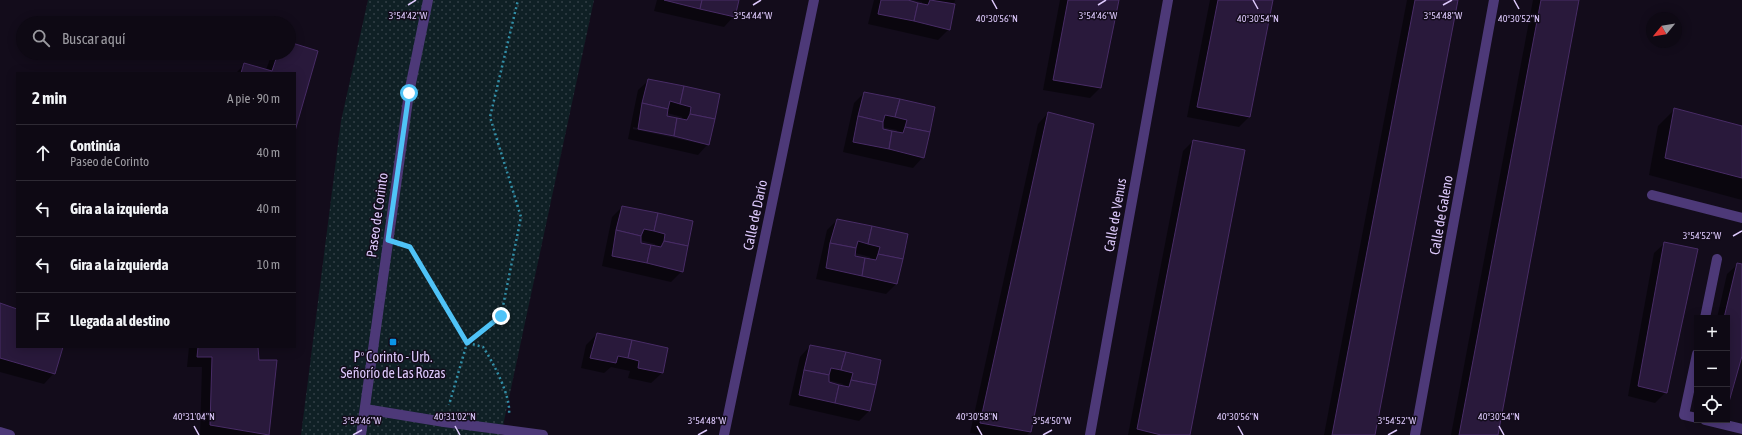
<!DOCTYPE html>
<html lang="es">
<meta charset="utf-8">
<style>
:root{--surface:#0e0914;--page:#17121d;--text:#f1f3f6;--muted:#9b9aa0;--line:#2e2a34}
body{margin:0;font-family:"Asap Condensed",sans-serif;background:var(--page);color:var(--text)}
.controls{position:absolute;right:12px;bottom:12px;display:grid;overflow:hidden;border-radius:0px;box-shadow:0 2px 10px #0003}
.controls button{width:36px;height:36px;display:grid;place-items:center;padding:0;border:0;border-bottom:1px solid var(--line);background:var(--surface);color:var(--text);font:20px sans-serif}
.compass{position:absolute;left:1646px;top:12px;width:36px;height:36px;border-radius:50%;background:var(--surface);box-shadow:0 2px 10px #0003;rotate:240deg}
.stop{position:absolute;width:12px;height:12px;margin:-9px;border:3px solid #4fc3f7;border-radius:50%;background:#fff}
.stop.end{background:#4fc3f7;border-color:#fff;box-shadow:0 1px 4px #0008}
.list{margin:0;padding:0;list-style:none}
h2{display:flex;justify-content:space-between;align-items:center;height:52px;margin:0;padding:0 16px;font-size:17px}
h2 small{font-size:13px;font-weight:400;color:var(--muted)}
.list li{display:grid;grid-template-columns:26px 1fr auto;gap:12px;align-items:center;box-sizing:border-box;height:56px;padding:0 16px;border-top:1px solid var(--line)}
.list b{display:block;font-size:15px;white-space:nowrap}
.list p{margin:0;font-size:13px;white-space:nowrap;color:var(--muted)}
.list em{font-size:13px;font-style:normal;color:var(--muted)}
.icon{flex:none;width:22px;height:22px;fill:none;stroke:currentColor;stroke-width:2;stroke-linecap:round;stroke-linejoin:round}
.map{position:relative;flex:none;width:1742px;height:435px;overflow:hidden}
.search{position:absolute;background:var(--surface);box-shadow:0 2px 10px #0003;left:16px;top:16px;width:280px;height:44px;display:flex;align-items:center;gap:10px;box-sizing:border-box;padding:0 14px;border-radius:22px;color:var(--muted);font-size:15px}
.panel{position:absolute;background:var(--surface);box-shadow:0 2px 10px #0003;left:16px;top:72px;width:280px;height:276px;border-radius:0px}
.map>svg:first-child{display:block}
</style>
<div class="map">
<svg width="1742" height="435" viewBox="0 0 1742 435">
<defs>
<pattern id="park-dots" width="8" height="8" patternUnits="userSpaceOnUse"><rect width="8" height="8" fill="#0f2025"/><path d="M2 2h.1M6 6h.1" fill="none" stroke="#323f46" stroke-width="1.8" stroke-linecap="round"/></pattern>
</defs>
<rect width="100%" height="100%" fill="#130c1b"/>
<polygon fill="url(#park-dots)" points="368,0 594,0 501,435 301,435 341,121"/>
<g fill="#0007" fill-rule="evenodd">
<polygon points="657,0 738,0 734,16 724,27 654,11"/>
<polygon points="874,0 907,0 922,5 922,2 914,0 955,0 949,29 938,40 868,24"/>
<polygon points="1060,0 1118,0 1101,87 1090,98 1043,90"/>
<polygon points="1210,0 1272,0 1249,117 1239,127 1187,117"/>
<polygon points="1407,0 1457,0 1374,435 1324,435"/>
<polygon points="1533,0 1578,0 1497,435 1451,435"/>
<polygon points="289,43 317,51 295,128 295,73 236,73 244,65 266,70 272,53 289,53"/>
<path d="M649,80L719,95L708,144L698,155L628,139L638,90ZM667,113L682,117L681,120L666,117ZM633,127L702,142V144L633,129Z"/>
<path d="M864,93L934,108L923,157L913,168L843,152L854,103ZM882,127L897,130L896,133L882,130Z"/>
<polygon points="1675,109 1742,127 1742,200 1649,175 1658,126"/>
<polygon points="1048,113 1030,431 1027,435 983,435 970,433 1038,124"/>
<polygon points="1193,141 1189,435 1128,435 1183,151"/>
<path d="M622,207L692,222L682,271L671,282L602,266L612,217ZM640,240L655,244V247L640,243Z"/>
<path d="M837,220L907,234L896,284L886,294L816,279L827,230ZM855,253L870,257L869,260L854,257Z"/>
<polygon points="1665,243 1666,392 1655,403 1628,396 1654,253"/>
<polygon points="1738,264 1742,265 1742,352 1727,405 1727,318 1717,318 1727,274"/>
<polygon points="0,304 17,311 17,347 62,347 54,373 44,384 0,372"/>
<polygon points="597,334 662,373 651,383 628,378 630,371 611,367 604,373 581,368 586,345"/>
<path d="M810,346L880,361L869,411L859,421L789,405L800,357ZM828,380L843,384L842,386L828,383Z"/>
<polygon points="189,347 257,347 258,361 276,361 268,435 200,435 202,367 187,367"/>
<polygon points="1697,401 1697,418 1693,417"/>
</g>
<g fill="#29193b" stroke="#482c66">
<polygon points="664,0 702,0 700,9"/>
<polygon points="702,0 739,0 735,17 700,9"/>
<polygon points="881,0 908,0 918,3 914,21 878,14"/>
<polygon points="930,0 955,4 950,30 914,21 918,3 928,5"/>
<polygon points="1068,0 1119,0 1101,88 1053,80"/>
<polygon points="1218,0 1273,0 1250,117 1197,107"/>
<polygon points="1415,0 1458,0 1375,435 1332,435"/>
<polygon points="1541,0 1579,0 1498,435 1459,435"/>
<polygon points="289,42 318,51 295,131 295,73 241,73 244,63 272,71 278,53 289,53"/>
<polygon points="648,79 684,86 680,104 670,101 668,109 642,103"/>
<polygon points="684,86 720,94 715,119 690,114 691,107 680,104"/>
<polygon points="864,92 900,99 895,117 885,115 883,122 858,116"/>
<polygon points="900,99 935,107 930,132 905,127 907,120 895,117"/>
<polygon points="642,103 668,109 667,116 677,118 674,136 638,129"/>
<polygon points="1674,108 1742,126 1742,178 1665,158"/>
<polygon points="1048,112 1094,124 1031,432 980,423"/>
<polygon points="690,114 715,119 709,145 674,136 677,118 687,120"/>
<polygon points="858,116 883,122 883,129 892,131 889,149 853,142"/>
<polygon points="905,127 930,132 924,158 889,149 892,131 903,133"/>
<polygon points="1193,140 1245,150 1190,435 1161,435 1137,429"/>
<polygon points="622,206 658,213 654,231 644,229 641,236 616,230"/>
<polygon points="658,213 693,221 688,246 664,241 665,234 654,231"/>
<polygon points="837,219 872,226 868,244 858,241 856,248 830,243"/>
<polygon points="872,226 908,234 903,259 878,254 880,247 868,244"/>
<polygon points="616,230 641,236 641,243 651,245 647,263 612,256"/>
<polygon points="664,241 688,246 683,272 647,263 651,245 661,247"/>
<polygon points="1664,242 1698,249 1667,393 1638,386"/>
<polygon points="830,243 856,248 855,256 865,258 862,276 826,268"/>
<polygon points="878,254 903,259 897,284 862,276 865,258 876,260"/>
<polygon points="1737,263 1742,264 1742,356 1727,409 1727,318 1724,318"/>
<polygon points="0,303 17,309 17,347 63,347 55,374 0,358"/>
<polygon points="597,333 632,340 628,358 618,356 616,363 590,358"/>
<polygon points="632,340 668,348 663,373 638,368 639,361 628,358"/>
<polygon points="810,345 846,352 841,370 831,368 829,375 804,370"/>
<polygon points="198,347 258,347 259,360 277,360 269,435 210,425 212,357 197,357"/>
<polygon points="846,352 881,360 876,385 851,380 853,373 841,370"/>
<polygon points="804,370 829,375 829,382 839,385 835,403 799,395"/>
<polygon points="851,380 876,385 870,411 835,403 839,385 849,387"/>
</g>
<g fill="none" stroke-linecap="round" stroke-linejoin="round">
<g stroke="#328ea7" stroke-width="2.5" stroke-dasharray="2 3" stroke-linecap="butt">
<polyline points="406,246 410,247 467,343 449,405"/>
<polyline points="467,343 501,316 521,217 490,117 518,0"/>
<path d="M468,343L483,347C493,362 511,396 509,414"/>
</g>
<g stroke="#4d3978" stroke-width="10">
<polyline points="1652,195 1742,218"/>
<polyline points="1705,318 1717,259"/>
<polyline points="1697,354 1684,415 1697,418"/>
<polyline points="365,409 444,422 543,435"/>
<polyline points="1705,420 1742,429"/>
<polyline points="0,432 10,435"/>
<polyline points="361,435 409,93 428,0"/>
<polyline points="724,435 814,0"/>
<polyline points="1090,435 1168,0"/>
<polyline points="1415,435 1494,0"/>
</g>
</g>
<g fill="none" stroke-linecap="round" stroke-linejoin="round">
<polyline stroke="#4fc3f7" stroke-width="5" points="409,93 388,240 410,247 467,343 501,316"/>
</g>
<path fill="none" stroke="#ddc9fc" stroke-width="1.5" d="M992,0L997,9M1253,0L1258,9M1514,0L1519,9M408,5L416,0M753,5L761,0M1098,5L1106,0M1443,5L1452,0M1733,236L1742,231M194,426L199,435M455,426L460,435M977,426L982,435M1238,426L1243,435M1499,426L1504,435M353,435L362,430M698,435L707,430M1043,435L1052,430M1388,435L1397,430"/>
<rect fill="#0b94e6" stroke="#130c1b" stroke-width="1.5" x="389" y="338" width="8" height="8" rx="2"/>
<g text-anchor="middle" stroke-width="3" stroke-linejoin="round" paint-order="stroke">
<g font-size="14" fill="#ddc9fc" stroke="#130c1b">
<text transform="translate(377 215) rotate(-82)" y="5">Paseo de Corinto</text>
<text transform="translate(755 215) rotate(-78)" y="5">Calle de Darío</text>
<text transform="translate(1115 215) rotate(-80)" y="5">Calle de Venus</text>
<text transform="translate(1441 215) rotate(-80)" y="5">Calle de Galeno</text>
</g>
<g font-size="14" fill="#ddc9fc" stroke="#130c1b">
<text x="393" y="362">Pº Corinto - Urb.<tspan x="393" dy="16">Señorío de Las Rozas</tspan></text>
</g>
</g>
<g font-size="10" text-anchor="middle" fill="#ddc9fc" stroke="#130c1b" stroke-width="3" stroke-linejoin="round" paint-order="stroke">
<text x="408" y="19">3°54'42"W</text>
<text x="1443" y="19">3°54'48"W</text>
<text x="753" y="19">3°54'44"W</text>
<text x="1098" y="19">3°54'46"W</text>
<text x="997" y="22">40°30'56"N</text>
<text x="1258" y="22">40°30'54"N</text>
<text x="1519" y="22">40°30'52"N</text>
<text x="1702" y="239">3°54'52"W</text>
<text x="194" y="420">40°31'04"N</text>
<text x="455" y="420">40°31'02"N</text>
<text x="977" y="420">40°30'58"N</text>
<text x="1238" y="420">40°30'56"N</text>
<text x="1499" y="420">40°30'54"N</text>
<text x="362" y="424">3°54'46"W</text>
<text x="707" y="424">3°54'48"W</text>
<text x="1052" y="424">3°54'50"W</text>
<text x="1397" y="424">3°54'52"W</text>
</g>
</svg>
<div class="controls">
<button>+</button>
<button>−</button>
<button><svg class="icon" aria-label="locate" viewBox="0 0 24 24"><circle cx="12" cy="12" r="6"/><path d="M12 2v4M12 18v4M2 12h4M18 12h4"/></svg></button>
</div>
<svg class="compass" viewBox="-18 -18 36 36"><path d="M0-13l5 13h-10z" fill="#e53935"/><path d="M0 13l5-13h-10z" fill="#9b9aa0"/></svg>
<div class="stop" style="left:409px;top:93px"></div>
<div class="stop end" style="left:501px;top:316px"></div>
<div class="search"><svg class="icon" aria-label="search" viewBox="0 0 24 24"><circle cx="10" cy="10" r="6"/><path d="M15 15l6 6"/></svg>Buscar aquí</div>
<section class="panel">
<h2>2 min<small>A pie · 90 m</small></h2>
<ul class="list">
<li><svg class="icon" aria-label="ahead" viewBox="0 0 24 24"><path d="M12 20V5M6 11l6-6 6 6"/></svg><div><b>Continúa</b><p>Paseo de Corinto</p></div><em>40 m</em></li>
<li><svg class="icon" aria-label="left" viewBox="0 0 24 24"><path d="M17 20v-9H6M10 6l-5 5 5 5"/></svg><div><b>Gira a la izquierda</b></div><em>40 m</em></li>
<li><svg class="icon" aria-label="left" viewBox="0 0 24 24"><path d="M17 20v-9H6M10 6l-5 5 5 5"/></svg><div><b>Gira a la izquierda</b></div><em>10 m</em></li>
<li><svg class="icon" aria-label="arrive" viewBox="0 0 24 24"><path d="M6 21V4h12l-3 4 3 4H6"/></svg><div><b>Llegada al destino</b></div></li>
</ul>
</section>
</div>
